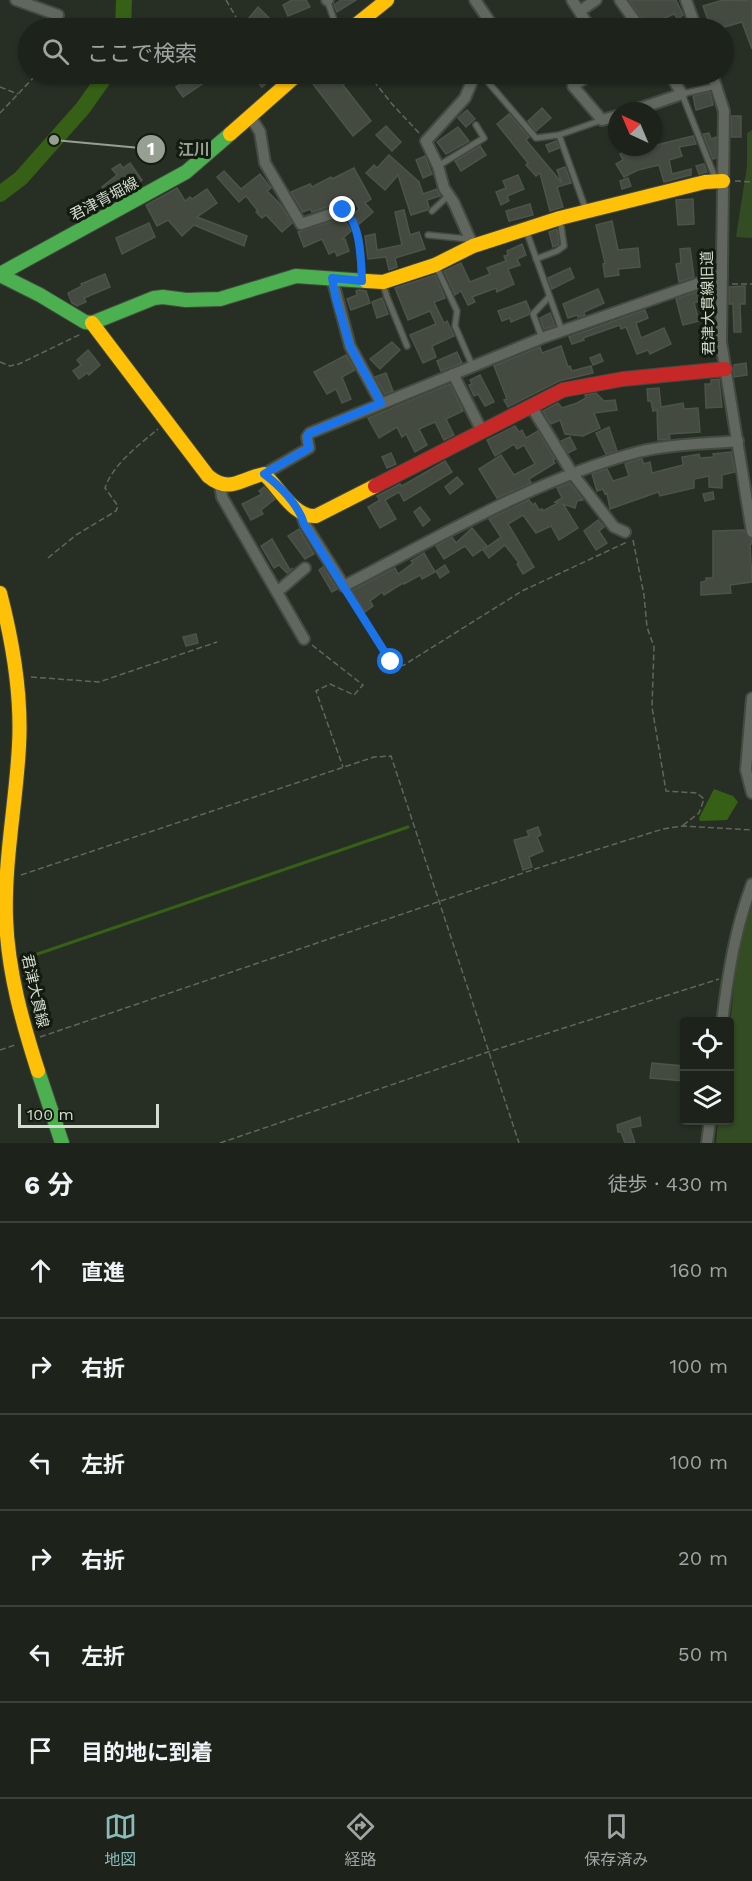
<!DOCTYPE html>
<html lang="ja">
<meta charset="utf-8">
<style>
:root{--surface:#1d231b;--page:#252b24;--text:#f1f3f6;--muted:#a0a4a3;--line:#3b403a;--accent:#8bbbb9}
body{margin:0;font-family:"Work Sans","Noto Sans JP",sans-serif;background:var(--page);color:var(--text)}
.controls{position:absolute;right:18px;bottom:18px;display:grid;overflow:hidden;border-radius:6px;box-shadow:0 2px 4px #0004}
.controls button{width:54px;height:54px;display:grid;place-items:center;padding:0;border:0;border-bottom:2px solid var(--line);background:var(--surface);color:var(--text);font:30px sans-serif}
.compass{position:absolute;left:608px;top:102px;width:54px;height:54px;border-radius:50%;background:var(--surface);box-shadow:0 2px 4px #0004;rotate:316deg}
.scale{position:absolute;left:18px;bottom:15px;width:141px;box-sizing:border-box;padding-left:6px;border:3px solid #d3dcce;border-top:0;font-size:16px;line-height:21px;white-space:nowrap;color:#d3dcce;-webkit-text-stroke:4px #131a10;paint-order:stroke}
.stop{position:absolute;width:18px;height:18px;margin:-14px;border:4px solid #1a73e8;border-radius:50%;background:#fff}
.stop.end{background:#1a73e8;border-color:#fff;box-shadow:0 2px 6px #0008}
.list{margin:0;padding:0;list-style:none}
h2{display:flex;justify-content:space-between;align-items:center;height:78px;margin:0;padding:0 24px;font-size:26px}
h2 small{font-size:20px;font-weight:400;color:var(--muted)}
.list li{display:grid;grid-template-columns:39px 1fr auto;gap:18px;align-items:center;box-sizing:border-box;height:96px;padding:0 24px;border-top:2px solid var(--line)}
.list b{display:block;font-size:22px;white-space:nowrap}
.list em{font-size:20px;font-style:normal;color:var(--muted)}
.icon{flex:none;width:33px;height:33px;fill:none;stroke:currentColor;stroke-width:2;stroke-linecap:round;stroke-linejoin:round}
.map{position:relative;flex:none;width:752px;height:1143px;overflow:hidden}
.search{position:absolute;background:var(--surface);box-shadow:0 2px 4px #0004;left:18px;right:18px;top:18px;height:66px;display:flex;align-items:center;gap:15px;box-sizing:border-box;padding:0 21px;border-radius:33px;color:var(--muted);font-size:22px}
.sheet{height:654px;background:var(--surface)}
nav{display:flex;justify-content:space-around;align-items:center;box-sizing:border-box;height:84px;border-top:2px solid var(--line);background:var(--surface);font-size:16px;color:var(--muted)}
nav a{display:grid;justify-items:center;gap:3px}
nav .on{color:var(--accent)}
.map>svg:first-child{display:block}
</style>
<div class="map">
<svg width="752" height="1143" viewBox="0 0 752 1143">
<rect width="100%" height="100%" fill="#272f24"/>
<g fill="#334c23">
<polygon points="752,130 752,238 736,237 747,166 747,133"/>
<polygon points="752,906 752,1143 716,1143 718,1121 730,1120 730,1025 738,947"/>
</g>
<polygon fill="#366016" points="714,789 733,796 738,802 727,820 700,821 699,818"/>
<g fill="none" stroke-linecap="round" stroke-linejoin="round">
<polyline stroke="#366016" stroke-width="3" points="23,959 408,827"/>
<g stroke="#366016" stroke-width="16">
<polyline points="123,28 124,0"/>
<polyline points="0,194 21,178 83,108 107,74"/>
</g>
</g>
<g fill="#444a40" stroke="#4c5349" stroke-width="1.5">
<polygon points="292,0 306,0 310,7 288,16 283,5"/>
<polygon points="341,0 356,0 337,12 334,5"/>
<polygon points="629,0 676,0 683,15 678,19 674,14 647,26"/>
<polygon points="723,0 752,1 752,49 742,22 721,28 711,28 703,6"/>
<polygon points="258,7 274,23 269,28 253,28 256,25 248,19"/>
<polygon points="202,74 217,74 183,97 176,87 193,76 195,78"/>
<polygon points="250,74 278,74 262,87"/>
<polygon points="325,74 355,74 343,85 371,121 353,136 313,84"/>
<polygon points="710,92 713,105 696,110 693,96"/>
<polygon points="542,108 551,118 536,131 528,121"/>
<polygon points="467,110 475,119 466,127 458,118"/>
<polygon points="509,114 529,137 526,140 562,183 557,170 565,167 571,183 557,187 563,207 550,211 540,173 536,176 526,165 528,163 497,124"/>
<rect x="731" y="116" width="10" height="21"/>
<polygon points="386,126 401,142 392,151 376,135"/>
<polygon points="458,127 469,141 446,154 437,142"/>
<polygon points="709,133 711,139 716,137 716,158 713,159 703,134"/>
<polygon points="693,136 696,144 679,147 682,156 669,160 672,174 691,169 691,175 664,182 659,165 638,170 624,177 616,164 623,160 620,154 629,149 632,154 651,149 649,147"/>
<polygon points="556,141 559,148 549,152 546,145"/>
<polygon points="480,146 486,155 461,171 455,161"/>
<polygon points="389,155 419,182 423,194 437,189 440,196 427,200 429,207 427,210 411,215 398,175 385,190 366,173 374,165 377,168"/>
<polygon points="425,156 432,174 423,178 416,160"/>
<polygon points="130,163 142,180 135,185 131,180 108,195 102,187 117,175 112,169 120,164 123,168"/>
<polygon points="704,164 707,172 699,174 696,166"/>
<polygon points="354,168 371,199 365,203 373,212 359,224 354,214 359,209 353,198 312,212 310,209 303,212 291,192 310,184 312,187 331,177 332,179"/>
<polygon points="224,171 241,189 260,174 271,188 267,191 280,204 292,223 282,232 266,215 262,218 256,212 258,211 246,196 239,202 217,177"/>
<polygon points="518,175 524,189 507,196 509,201 501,205 496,192 506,188 503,181"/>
<polygon points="628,178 631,186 622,189 620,181"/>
<polygon points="177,188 185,201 190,197 192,199 207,189 217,203 197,217 247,236 244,246 194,225 182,236 168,220 157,226 146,205"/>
<polygon points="693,199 694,224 678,225 676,200"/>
<polygon points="530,204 533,215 509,221 506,211"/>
<polygon points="404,210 410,235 419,232 425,249 395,258 397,267 389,270 386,257 368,259 365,236 375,234 377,250 402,245 395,212"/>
<polygon points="344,218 351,231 342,239 345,239 349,251 337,256 335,251 329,254 322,239 304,247 298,232"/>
<polygon points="612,221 618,250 638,248 640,267 618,269 619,275 605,277 603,264 605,263 596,225"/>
<polygon points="149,223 155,237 122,254 116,238"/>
<polygon points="557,229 559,244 553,247 549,232"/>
<polygon points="522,244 526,255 517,259 520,265 508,269 514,284 497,292 496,288 472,297 475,302 468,305 461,291 455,295 444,271 461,263 470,282 490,274 487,268 506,261 504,256 508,255 507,251"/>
<polygon points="690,248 694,277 679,282 676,264 681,263 680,249"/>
<polygon points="570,268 574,278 552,289 548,278"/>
<polygon points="105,274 110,287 84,298 86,302 77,306 72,303 68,293 82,286 81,284"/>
<polygon points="435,275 445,298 434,302 444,323 447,321 454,336 432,346 436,357 423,363 410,335 436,324 430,311 408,320 395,288"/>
<polygon points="712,286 714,295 694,303 699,321 683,325 676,299"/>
<polygon points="745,286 745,304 740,304 741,332 734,332 733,304 729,304 729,287"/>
<polygon points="598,289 604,303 584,312 585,315 578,317 577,315 568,318 563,304"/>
<polygon points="359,290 366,291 370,303 351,310 347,299 357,295 356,291"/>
<polygon points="382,298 388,314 377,318 372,302"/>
<polygon points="526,301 530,310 528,315 511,322 510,318 502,321 498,311"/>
<polygon points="645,310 648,318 636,323 641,338 664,328 671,344 650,354 648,350 637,354 626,327 621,329 620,325 583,338 584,340 572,344 569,337"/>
<polygon points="550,313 555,326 544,329 540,318"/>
<polygon points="392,342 400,350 380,369 370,359"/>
<polygon points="561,346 568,367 570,366 572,371 591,366 593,373 559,381 508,407 504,400 507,399 494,366 540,347 542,353"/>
<polygon points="88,350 100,365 89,375 87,373 79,379 73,371 81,365 77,360"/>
<polygon points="457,352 462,363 441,371 437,361"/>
<polygon points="600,354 603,361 593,365 590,358"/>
<polygon points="346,355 355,370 342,377 351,399 342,403 336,389 327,394 314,372"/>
<polygon points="746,363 747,375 734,377 734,365"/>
<polygon points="386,373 393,391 385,394 375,377"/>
<polygon points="480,375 494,402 485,406 478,394 474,396 469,385 472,384 470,380"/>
<polygon points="719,379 722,407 706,408 705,384 711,384 711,380"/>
<polygon points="450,384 463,411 446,419 454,435 444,440 435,422 419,429 427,445 415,452 406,434 402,437 397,427 379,438 368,418"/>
<polygon points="659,388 661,407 683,403 684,409 698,408 700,432 669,434 670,439 658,440 657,410 653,411 651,401 648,401 647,389"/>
<polygon points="596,393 604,401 615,400 617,410 594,413 600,428 583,436 565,434 560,420 551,424 543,411 558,403 562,408 577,403 586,398 585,395"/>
<polygon points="515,426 519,432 522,430 526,438 538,431 555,459 553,460 555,463 529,479 531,483 497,498 479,469 501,455 514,475 535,464 524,445 517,449 514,444 495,456 487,440"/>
<polygon points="609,427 617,451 606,454 596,433"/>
<polygon points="570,437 576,449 568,453 561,441"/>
<polygon points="731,452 735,472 722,475 722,488 709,487 709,476 694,479 694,488 660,496 658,492 610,509 607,493 605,494 603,489 597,491 592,474 607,469 613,481 629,476 625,464 640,459 642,459 644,464 650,462 652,473 683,465 682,457 699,454 700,458 714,457 713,454"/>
<polygon points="391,453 396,464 387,468 382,457"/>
<polygon points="445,461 452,472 404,501 399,492 385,500 396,519 380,528 368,507 380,500 377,496 400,484 402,486"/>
<polygon points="457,477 463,484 450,494 445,487"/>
<polygon points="570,483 583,500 577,501 575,508 563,504 578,528 559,540 551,526 536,533 523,515 508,524 534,567 523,574 517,564 519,563 505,545 489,558 483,550 501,537 489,519 529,500 533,505 535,503 539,510 542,509 543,511 558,503 555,502 562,498 557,488"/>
<polygon points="264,487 275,499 261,510 263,514 251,520 242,504 262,494 259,491"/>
<polygon points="713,492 714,499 705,501 703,494"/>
<polygon points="420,507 430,520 423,526 414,512"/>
<polygon points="598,520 604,527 599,531 607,543 596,550 584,531"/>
<polygon points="472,528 487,546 473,556 465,546 444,559 436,546 452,537 456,543"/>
<polygon points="299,529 314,554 305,559 288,536"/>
<polygon points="744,530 747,537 751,539 752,544 750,544 752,582 730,585 731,593 701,595 701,582 706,581 706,578 713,578 713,531"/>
<polygon points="272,539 290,570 293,568 287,573 279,565 274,568 261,546"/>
<polygon points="424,553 435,572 422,579 420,575 404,584 403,583 384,595 382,592 370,601 373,606 365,612 351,591 395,568 398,574 413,563 411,561"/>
<polygon points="445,565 449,572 440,578 436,571"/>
<polygon points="323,567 337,589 332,592 319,570"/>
<polygon points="196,634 198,643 186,646 183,637"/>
<polygon points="538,827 541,835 537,837 543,851 529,857 532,867 523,870 514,840 529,836 527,831"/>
<polygon points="652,1063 684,1066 684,1081 650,1078"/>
<polygon points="640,1117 641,1126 630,1128 635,1143 625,1143 621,1132 618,1132 617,1125"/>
</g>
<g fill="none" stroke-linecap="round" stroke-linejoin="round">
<g stroke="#434a40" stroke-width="8">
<g id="lane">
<polyline points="327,0 337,28"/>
<polyline points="240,23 246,28"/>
<polyline points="481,74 536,138 559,135 602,120"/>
<polyline points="559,135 586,210"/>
<polyline points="438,166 484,138 476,125"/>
<polyline points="716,180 682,94 716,86"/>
<path d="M343,210C361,221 361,260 362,279"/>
<polyline points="432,211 448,196"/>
<polyline points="526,230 562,331"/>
<polyline points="428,235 469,239"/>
<polyline points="536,259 557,251 564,246 560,219"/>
<polyline points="436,266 457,311 455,326 472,365"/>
<polyline points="383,284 387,297 407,346"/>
<polyline points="542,338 533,314 549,297"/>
</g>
</g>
<g stroke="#434a40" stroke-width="14">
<g id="street">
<polyline points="16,0 58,15"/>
<polyline points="327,0 328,0"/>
<polyline points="475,0 494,28"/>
<polyline points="572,0 590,28"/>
<polyline points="620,0 640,28"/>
<polyline points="686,0 696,28"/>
<polyline points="580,11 596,0"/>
<polyline points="591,74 573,86 602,120 617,116"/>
<polyline points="712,74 724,111 721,342 752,532"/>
<polyline points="632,111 682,94 670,74"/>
<polyline points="250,116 260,132 265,163 301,224 343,210"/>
<polyline points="473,246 454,203 444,188 438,166 426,141 465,98 475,74"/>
<polyline points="332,278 350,346 381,403"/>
<polyline points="453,374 482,431"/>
<polyline points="531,406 572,473 614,527 625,532"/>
<polyline points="264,474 309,448 307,437 310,433 542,338 722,275"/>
<polyline points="220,485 222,497 304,639"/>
<path d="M302,515L305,524L344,586C439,537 534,480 638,452C670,444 705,444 738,441"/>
<polyline points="277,592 305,568"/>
<polyline points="752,698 746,770 752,793"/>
<path d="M722,1022C728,974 735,929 752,884"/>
<polyline points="707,1143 710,1120"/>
</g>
</g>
<g stroke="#434a40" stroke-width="16">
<g id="fast">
<polyline points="0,274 186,172 230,134"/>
<polyline points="0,275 40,295 85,322 92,323 154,298 163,297 186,300 220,299 296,276 366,281"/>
<polyline points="38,1071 62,1143"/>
</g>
</g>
<g stroke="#434a40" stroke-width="16">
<g id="slow">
<polyline points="352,28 387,0"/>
<polyline points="230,134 298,74"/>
<polyline points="366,281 383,282 435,265 473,246 560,218 705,182 723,181"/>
<path d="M92,323L208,476C230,494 240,479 264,474C279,487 294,518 316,516L375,486"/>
<path d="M0,593C13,643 22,694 19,746C16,804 4,861 6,919C8,972 22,1021 38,1071"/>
</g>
</g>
<g stroke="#434a40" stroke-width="16">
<polyline id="jam" points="375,486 563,390 623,379 725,369"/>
</g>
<g stroke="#60665d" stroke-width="1.5" stroke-dasharray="6 3" stroke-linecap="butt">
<polyline points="226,0 236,17"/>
<polyline points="368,74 392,104 420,134"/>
<polyline points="0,87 18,94"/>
<polyline points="0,113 37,74"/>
<polyline points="735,181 752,182"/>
<polyline points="732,284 752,284"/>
<polyline points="0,362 10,366 19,364 81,334"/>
<polyline points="633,540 644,595 647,627 654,647 652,707 666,791 697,793 704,799 699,813 682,826"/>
<path d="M48,558L76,535L116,511L118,506L105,488C113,464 139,445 158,429"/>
<polyline points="349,595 391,662 397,667 404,665 522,591 627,542"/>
<polyline points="312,645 363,685 354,695 330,684 316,691 343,767"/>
<polyline points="31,677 99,682 217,642"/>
<polyline points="21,875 374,757 391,756 519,1143"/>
<polyline points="40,1037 541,867 663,829 682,826 752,830"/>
<polyline points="0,1050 15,1045"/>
<polyline points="220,1143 488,1052 719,979"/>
</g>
<use href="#lane" stroke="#61675e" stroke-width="5"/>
<use href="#street" stroke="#61675e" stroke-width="10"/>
<use href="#fast" stroke="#4caf50" stroke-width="14"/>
<use href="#slow" stroke="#ffc107" stroke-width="14"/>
<use href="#jam" stroke="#c62828" stroke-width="14"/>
</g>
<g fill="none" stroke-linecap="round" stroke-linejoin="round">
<path stroke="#1a73e8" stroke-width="8" d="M343,210C361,222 361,261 362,281L332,278L336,299L350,346L381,403L308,434L307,437L309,448L264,474C279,485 299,505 304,524L391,662"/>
</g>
<g text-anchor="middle" stroke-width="6" stroke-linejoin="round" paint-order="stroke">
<g font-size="15" fill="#d3dcce" stroke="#131a10">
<text transform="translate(104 199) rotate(-28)" y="5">君津青堀線</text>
<text transform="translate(708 303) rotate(-91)" y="5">君津大貫線旧道</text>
<text transform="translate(35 991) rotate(77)" y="5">君津大貫線</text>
</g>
</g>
<path fill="none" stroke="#979f92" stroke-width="2" d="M54 140L151 149"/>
<g fill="#979f92" stroke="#131a10" stroke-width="2">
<circle cx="54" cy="140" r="6"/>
<circle cx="151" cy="149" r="15"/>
</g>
<g font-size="18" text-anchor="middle" font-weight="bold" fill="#fff">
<text x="151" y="155">1</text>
</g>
<g font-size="16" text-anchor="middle" font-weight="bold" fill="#979f92" stroke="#131a10" stroke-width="6" stroke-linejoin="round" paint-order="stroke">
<text x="194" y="155">江川</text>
</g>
</svg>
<div class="controls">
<button><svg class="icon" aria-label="locate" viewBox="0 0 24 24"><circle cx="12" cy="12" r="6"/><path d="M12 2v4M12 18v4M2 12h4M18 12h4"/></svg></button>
<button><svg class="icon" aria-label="layers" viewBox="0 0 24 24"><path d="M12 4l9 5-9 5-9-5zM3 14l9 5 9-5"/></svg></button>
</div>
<svg class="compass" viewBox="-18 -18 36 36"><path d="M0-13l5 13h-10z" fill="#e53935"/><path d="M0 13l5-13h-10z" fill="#a0a4a3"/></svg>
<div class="scale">100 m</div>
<div class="stop" style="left:391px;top:662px"></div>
<div class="stop end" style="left:343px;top:210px"></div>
<div class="search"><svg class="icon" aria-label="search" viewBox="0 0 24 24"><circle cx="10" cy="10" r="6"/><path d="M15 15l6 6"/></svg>ここで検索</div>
</div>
<section class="sheet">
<h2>6 分<small>徒歩 · 430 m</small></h2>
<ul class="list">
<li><svg class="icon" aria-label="ahead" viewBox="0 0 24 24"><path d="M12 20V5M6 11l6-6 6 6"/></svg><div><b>直進</b></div><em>160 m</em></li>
<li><svg class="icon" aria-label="right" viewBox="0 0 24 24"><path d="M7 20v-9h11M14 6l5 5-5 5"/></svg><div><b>右折</b></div><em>100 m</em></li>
<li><svg class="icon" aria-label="left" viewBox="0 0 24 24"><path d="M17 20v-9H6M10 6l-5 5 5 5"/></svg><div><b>左折</b></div><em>100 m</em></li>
<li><svg class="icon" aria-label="right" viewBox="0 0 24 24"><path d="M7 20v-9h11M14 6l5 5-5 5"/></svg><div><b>右折</b></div><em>20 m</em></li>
<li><svg class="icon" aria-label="left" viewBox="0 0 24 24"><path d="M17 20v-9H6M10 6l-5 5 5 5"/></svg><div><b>左折</b></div><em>50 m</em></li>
<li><svg class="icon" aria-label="arrive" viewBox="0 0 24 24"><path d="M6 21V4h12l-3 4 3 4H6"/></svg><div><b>目的地に到着</b></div></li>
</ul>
</section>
<nav>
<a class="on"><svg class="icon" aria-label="map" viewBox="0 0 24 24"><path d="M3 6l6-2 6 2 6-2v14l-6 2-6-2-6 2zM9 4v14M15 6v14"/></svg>地図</a>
<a><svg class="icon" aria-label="directions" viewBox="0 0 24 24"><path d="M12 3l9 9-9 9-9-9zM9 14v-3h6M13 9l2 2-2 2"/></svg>経路</a>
<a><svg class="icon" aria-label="saved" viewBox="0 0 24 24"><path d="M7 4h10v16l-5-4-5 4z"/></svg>保存済み</a>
</nav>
